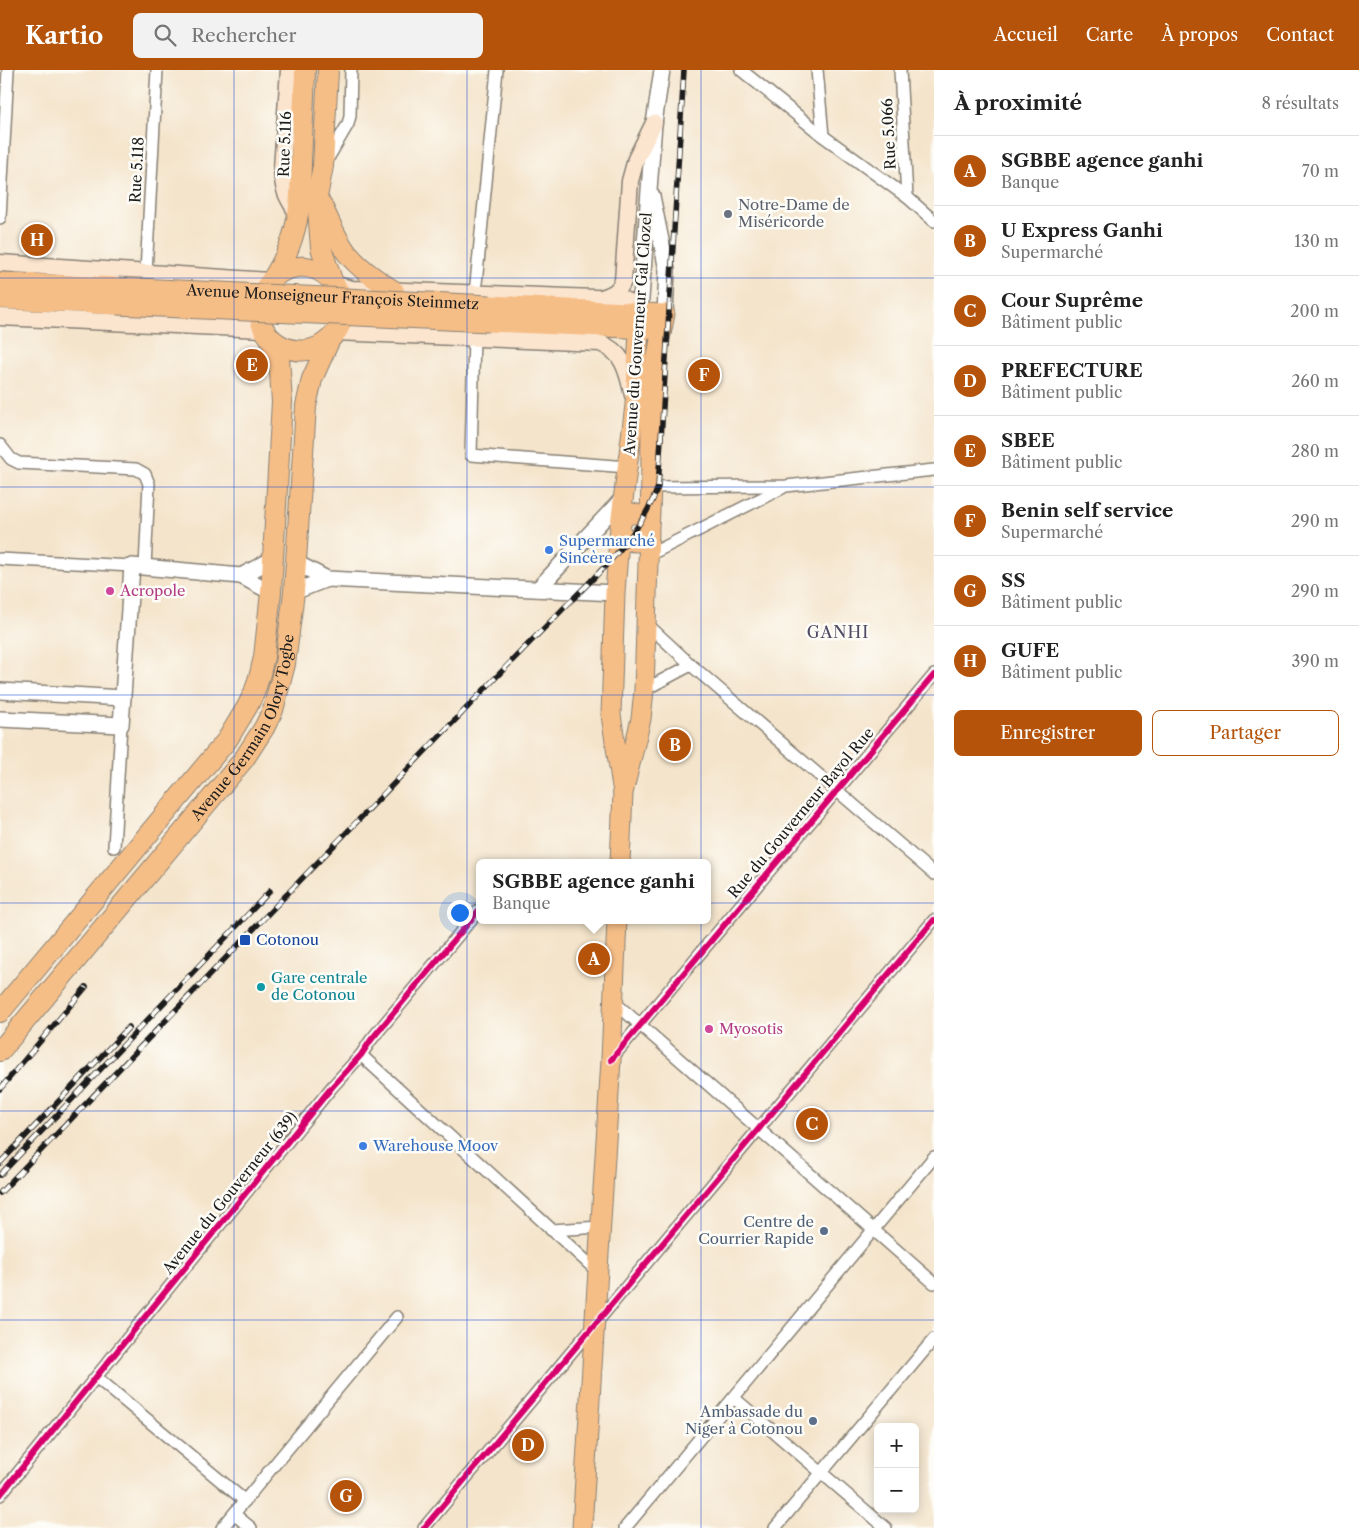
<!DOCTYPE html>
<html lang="fr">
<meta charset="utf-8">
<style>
:root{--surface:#fff;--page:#f2f2f2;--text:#222;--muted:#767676;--line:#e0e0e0;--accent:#b45309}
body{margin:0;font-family:"Libre Caslon Text",serif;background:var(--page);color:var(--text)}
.controls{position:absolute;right:15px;bottom:15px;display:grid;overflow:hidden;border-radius:8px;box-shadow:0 2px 12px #0003}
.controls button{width:45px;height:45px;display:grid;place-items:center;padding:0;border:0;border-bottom:1px solid var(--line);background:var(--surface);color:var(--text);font:25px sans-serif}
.you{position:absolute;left:459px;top:842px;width:18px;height:18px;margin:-12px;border:4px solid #fff;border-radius:50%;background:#1a73e8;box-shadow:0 0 0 8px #1a73e833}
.badge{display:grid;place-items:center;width:32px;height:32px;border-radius:50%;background:var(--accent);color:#fff;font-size:16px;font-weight:700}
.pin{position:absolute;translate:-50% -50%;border:2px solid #fff;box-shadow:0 1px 5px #0006}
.popup{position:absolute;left:476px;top:789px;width:235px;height:65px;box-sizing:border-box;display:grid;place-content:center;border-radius:8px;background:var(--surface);filter:drop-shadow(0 1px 4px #0005);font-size:16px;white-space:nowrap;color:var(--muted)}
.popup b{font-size:19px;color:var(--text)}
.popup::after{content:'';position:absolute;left:50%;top:100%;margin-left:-10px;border:10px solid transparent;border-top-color:var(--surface)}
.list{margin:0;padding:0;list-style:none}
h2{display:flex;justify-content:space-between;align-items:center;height:65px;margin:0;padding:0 20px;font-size:21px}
h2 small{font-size:16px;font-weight:400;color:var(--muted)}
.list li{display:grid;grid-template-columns:32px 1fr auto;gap:15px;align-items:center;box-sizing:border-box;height:70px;padding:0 20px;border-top:1px solid var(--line)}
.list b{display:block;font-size:19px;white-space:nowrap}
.list p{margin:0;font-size:16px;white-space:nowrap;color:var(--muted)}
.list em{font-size:16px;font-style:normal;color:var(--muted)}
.actions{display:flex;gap:10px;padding:15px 20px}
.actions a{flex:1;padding:11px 0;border:1px solid var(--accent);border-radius:8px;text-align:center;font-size:18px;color:var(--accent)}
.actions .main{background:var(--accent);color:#fff}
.icon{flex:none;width:28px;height:28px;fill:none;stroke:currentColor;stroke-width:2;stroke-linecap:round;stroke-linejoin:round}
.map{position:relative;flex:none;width:934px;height:1458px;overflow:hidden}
header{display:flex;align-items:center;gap:30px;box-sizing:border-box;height:70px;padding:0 25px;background:var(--accent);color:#fff}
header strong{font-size:24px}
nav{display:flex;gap:28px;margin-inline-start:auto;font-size:18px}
.search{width:350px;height:45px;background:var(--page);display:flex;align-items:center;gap:12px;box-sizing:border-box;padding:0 18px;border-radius:8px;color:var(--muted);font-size:19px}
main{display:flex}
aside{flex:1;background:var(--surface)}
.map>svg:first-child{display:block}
</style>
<header>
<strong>Kartio</strong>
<div class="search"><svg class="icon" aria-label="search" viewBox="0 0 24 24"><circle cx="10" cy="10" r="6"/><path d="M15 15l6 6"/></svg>Rechercher</div>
<nav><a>Accueil</a><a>Carte</a><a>À propos</a><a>Contact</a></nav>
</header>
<main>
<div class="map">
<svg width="934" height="1458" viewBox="0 0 934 1458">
<rect width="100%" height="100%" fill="#fdfcf7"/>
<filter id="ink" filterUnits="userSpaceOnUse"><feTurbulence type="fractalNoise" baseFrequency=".02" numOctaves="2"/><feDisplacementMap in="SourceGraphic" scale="10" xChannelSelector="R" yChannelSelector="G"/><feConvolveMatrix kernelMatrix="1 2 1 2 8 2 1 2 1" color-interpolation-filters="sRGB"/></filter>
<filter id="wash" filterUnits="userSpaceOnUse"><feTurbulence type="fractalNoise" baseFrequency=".0096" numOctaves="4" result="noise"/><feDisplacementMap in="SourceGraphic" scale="20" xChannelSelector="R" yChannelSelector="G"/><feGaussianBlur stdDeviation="1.12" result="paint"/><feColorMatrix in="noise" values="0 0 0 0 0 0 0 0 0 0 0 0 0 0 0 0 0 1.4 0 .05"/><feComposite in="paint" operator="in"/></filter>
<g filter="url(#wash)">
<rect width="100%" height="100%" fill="#f4e4cb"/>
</g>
<g filter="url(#ink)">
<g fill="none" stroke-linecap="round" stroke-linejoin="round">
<g stroke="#888074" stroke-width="14">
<g id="minor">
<polyline points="741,0 823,66 907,127 934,151"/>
<polyline points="817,0 823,66"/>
<polyline points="900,0 907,127"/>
<polyline points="327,90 348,54 350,46 351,0"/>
<polyline points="0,148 8,0"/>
<polyline points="146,202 157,0"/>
<polyline points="475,224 497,0"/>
<polyline points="474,267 471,385 628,397"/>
<polyline points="0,375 11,389 19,393 136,399 145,404 149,414 145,497"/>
<polyline points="652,417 786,416 934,400"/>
<polyline points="649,485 782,418"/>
<polyline points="0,489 132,496"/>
<polyline points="647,554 691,595 934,804"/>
<polyline points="644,620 691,595"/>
<polyline points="114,777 121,655"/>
<polyline points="613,931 934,1213"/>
<polyline points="361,985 598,1202"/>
<polyline points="612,988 934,605"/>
<polyline points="551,1160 601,1157"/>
<polyline points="96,1307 245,1431"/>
<polyline points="734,1328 886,1458"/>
<polyline points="0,1425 332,1017 361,985 371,970 480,839"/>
<polyline points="234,1444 251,1458"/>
<polyline points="222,1458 397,1247"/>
<polyline points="424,1458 934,850"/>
<polyline points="625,1458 934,1087"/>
<polyline points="775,1458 934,1269"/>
</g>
</g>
<g stroke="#888074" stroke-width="18">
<g id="tertiary">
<polyline points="652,126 667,200 665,244"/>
<polyline points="640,242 654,53 662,0"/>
<polyline points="295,492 327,509"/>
<polyline points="241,506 273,489"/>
<polyline points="538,519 624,427"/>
<polyline points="294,522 327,509 615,523"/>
<polyline points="0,621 123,628"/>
<polyline points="0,649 121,655 132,496 241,506 271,522"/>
</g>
</g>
<g stroke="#888074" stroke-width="19">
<g id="secondary">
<path d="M289,0L282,98C283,120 286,126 298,144"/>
<polyline points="0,193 269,211"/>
<polyline points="336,215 352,219 621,229 633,234 640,242"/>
<path d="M602,228C612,224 619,222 623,211L630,111L636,89L654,53"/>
<polyline points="0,247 263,259"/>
<path d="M335,262L600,273C625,283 627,302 633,325"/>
</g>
</g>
<g stroke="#888074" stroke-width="21">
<g id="primary">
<polyline points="0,212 118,217"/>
<polyline points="0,229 117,235"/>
<path d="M490,235L665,244C659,272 654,301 652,330C649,372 653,414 649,456"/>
<polyline points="489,252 650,259"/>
<polyline points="620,455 635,335 640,242"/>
<path d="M620,460L625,469C643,479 657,461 643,446L633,443L624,447L620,456L615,523L611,645L623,723"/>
<polyline points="620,793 623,723 641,649 644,620 649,461"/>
<polyline points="582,1458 611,990 617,850"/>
</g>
</g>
<g stroke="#888074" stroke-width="22">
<g id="trunk">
<polyline points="328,0 323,96 317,127 321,178 332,210"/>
<path d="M321,134C329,150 336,169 347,183C360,199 377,210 394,221"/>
<path d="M275,206C324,171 371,244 323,274C297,291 260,273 259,241C258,223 266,218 275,205C286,188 295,164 298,144C301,128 300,111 301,95C302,63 304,32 305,0"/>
<polyline points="0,942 227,670 247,637 254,623 260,604 264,587 271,522 282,332 279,288 270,268"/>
<path id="s1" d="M0,981L244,689L264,658L273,640L285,594L294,522L306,336L312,309L330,269"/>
</g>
</g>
<use href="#minor" stroke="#fff" stroke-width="11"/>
<use href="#tertiary" stroke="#fff" stroke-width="15"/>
<use href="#secondary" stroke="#fbe5cf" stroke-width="16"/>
<use href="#primary" stroke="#f6be87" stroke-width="19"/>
<use href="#trunk" stroke="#f6be87" stroke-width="20"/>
<g stroke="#1c1c1c" stroke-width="5.5">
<g id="rail">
<polyline points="0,1019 86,917"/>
<polyline points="0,1093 129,957"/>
<polyline points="0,1105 270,821"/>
<path d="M0,1123C154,964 307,802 462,643C494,609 527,575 560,542C597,504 640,467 658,417L684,0"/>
</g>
</g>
<use href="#rail" stroke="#fdfcf7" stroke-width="4" stroke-dasharray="11" stroke-linecap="butt"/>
<g stroke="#888074" stroke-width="21" stroke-linecap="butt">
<g id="primary-bridge">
<path id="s2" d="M118,217L490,235"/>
<polyline points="117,235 489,252"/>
</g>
</g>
<use href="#primary-bridge" stroke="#f6be87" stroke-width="19"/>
<g stroke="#fdfcf7" stroke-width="9">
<g id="cycleway">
<polyline points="611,990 934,605"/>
<polyline points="0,1425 332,1017 361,985 371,970 480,839"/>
<polyline points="424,1458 934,850"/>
</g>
</g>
<use href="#cycleway" stroke="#d6006c" stroke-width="6"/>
</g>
</g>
<path fill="none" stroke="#1d4ed8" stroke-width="1" stroke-opacity="0.55" d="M234,0V1458M467,0V1458M701,0V1458M0,208H934M0,417H934M0,625H934M0,833H934M0,1041H934M0,1250H934"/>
<circle fill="#6b7280" stroke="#fdfcf7" stroke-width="2" cx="728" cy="144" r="5"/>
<g fill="#3f7fe0" stroke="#fdfcf7" stroke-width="2">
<circle cx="549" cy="480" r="5"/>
<circle cx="363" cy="1076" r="5"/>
</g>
<g fill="#d1479c" stroke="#fdfcf7" stroke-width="2">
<circle cx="110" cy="521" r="5"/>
<circle cx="709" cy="959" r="5"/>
</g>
<rect fill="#1a4fb4" stroke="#fdfcf7" stroke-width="2" x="239" y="864" width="12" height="12" rx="2.5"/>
<circle fill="#0f9aa8" stroke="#fdfcf7" stroke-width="2" cx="261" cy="917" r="5"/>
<g fill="#5c6f8a" stroke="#fdfcf7" stroke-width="2">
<circle cx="824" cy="1161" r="5"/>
<circle cx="813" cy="1351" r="5"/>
</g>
<g text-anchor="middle" stroke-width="5" stroke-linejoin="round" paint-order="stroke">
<g font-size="15" fill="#1c1c1c" stroke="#fdfcf7">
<text transform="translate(889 64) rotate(-93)" y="5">Rue 5.066</text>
<text transform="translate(285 74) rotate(-88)" y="5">Rue 5.116</text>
<text transform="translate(137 100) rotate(-87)" y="5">Rue 5.118</text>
<text dy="5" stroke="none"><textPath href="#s2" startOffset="215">Avenue Monseigneur François Steinmetz</textPath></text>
<text transform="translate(638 264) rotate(-86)" y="5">Avenue du Gouverneur Gal Clozel</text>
<text dy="5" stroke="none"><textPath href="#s1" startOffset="409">Avenue Germain Olory Togbe</textPath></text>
<text transform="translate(801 743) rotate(-50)" y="5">Rue du Gouverneur Bayol Rue</text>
<text transform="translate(230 1123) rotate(-51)" y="5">Avenue du Gouverneur (639)</text>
</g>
<g font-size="15" fill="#5b616d" stroke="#fdfcf7" text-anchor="start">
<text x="738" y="140">Notre-Dame de<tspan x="738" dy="17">Miséricorde</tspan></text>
</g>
<g font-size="15" fill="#366cbe" stroke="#fdfcf7" text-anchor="start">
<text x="559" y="476">Supermarché<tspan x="559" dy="17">Sincère</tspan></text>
<text x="373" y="1081">Warehouse Moov</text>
</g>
<g font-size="15" fill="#b23c85" stroke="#fdfcf7" text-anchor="start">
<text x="120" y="526">Acropole</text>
<text x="719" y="964">Myosotis</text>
</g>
<g font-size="15" fill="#164399" stroke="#fdfcf7" text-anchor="start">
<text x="256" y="875">Cotonou</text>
</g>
<g font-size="15" fill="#0d838f" stroke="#fdfcf7" text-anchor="start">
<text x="271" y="913">Gare centrale<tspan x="271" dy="17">de Cotonou</tspan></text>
</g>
<g font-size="15" fill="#4e5e75" stroke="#fdfcf7" text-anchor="end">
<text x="814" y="1157">Centre de<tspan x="814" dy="17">Courrier Rapide</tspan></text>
<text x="803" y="1347">Ambassade du<tspan x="803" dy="17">Niger à Cotonou</tspan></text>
</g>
<g font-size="16" letter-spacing="1" fill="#504c66" stroke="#fdfcf7">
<text x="838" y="568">GANHI</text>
</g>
</g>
</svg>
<div class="controls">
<button>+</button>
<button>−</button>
</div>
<div class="you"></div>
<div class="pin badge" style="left:594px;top:889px">A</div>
<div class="popup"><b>SGBBE agence ganhi</b>Banque</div>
<div class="pin badge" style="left:675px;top:675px">B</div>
<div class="pin badge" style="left:812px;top:1054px">C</div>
<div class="pin badge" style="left:528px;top:1375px">D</div>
<div class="pin badge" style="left:252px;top:295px">E</div>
<div class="pin badge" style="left:704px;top:305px">F</div>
<div class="pin badge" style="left:346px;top:1426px">G</div>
<div class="pin badge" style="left:37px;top:170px">H</div>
</div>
<aside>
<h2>À proximité<small>8 résultats</small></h2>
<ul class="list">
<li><span class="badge">A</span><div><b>SGBBE agence ganhi</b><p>Banque</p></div><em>70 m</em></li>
<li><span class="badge">B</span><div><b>U Express Ganhi</b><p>Supermarché</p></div><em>130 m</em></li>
<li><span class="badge">C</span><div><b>Cour Suprême</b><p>Bâtiment public</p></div><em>200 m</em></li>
<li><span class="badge">D</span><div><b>PREFECTURE</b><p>Bâtiment public</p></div><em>260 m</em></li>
<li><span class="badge">E</span><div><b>SBEE</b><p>Bâtiment public</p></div><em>280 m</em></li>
<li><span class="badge">F</span><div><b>Benin self service</b><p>Supermarché</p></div><em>290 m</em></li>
<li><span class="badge">G</span><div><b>SS</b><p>Bâtiment public</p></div><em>290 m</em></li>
<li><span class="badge">H</span><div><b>GUFE</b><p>Bâtiment public</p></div><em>390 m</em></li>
</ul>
<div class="actions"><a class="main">Enregistrer</a><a>Partager</a></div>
</aside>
</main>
